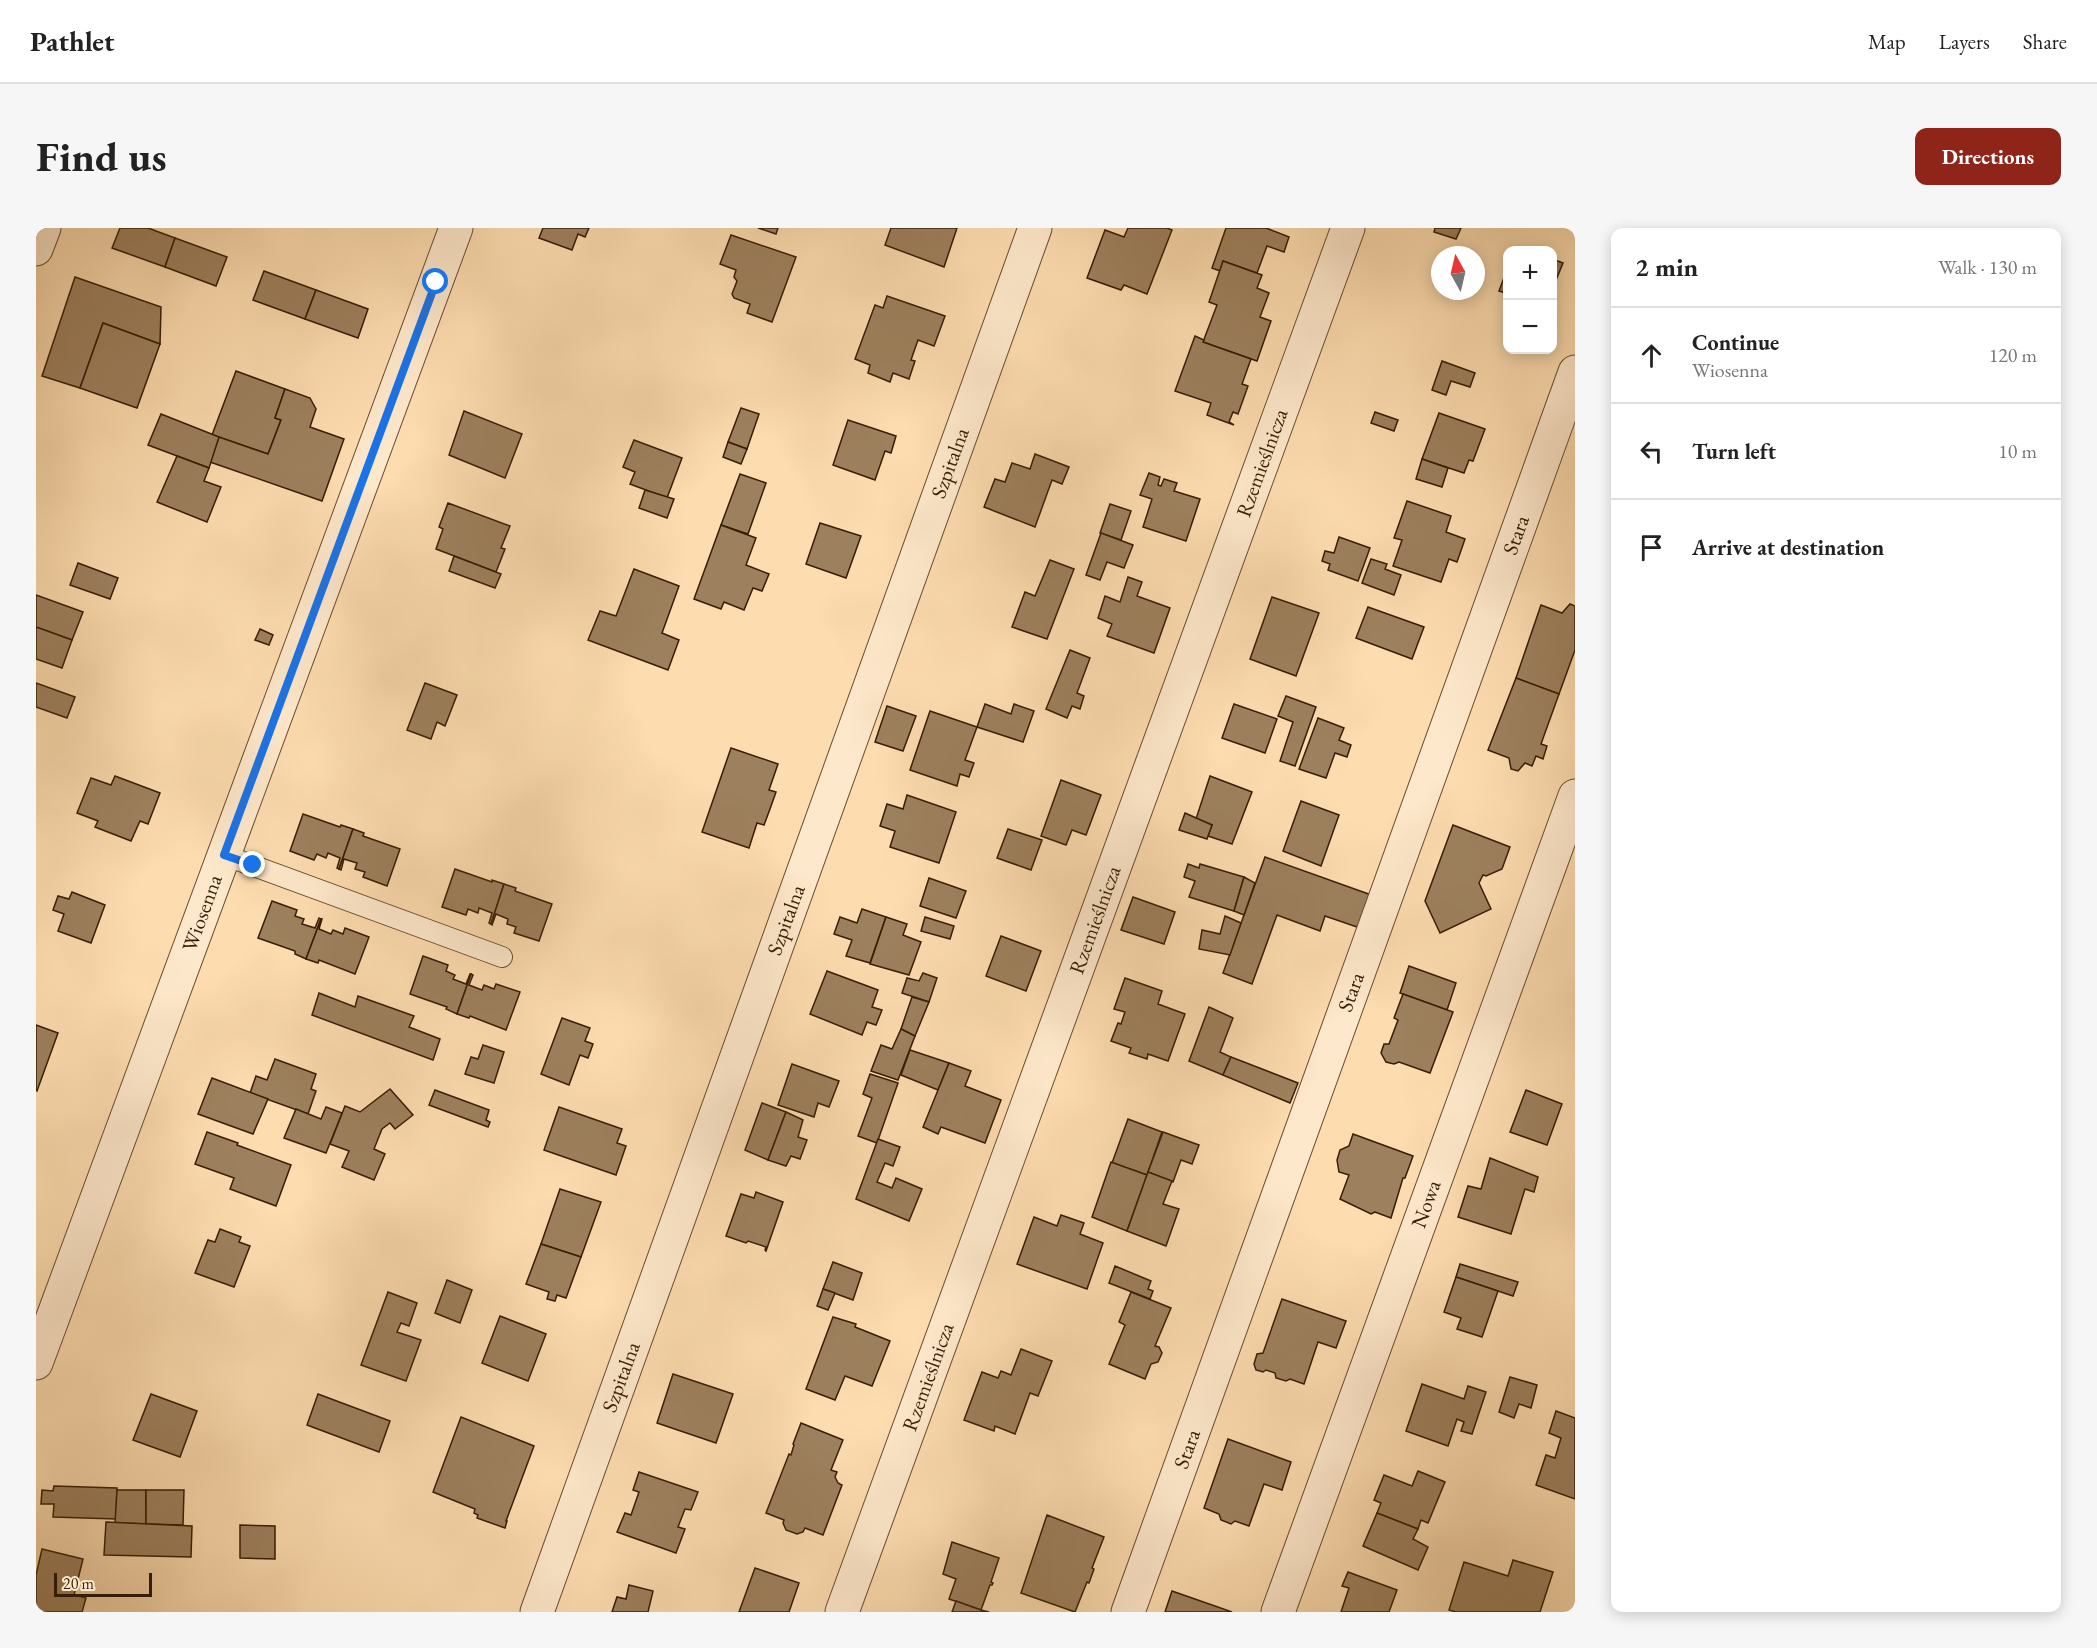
<!DOCTYPE html>
<meta charset="utf-8">
<style>
:root{--surface:#fff;--page:#f6f6f6;--text:#222;--muted:#767676;--line:#e0e0e0;--accent:#8f2418}
body{margin:0;font-family:"EB Garamond",serif;background:var(--page);color:var(--text)}
.controls{position:absolute;right:18px;top:18px;display:grid;overflow:hidden;border-radius:12px;box-shadow:0 3px 15px #0003}
.controls button{width:54px;height:54px;display:grid;place-items:center;padding:0;border:0;border-bottom:2px solid var(--line);background:var(--surface);color:var(--text);font:30px sans-serif}
.compass{position:absolute;left:1395px;top:18px;width:54px;height:54px;border-radius:50%;background:var(--surface);box-shadow:0 3px 15px #0003;rotate:352deg}
.scale{position:absolute;left:18px;bottom:15px;width:98px;box-sizing:border-box;padding-left:6px;border:3px solid #361d05;border-top:0;font-size:16px;line-height:21px;white-space:nowrap;color:#361d05;-webkit-text-stroke:4px #fee8cb;paint-order:stroke}
.stop{position:absolute;width:18px;height:18px;margin:-14px;border:4px solid #1a73e8;border-radius:50%;background:#fff}
.stop.end{background:#1a73e8;border-color:#fff;box-shadow:0 2px 6px #0008}
.list{margin:0;padding:0;list-style:none}
h2{display:flex;justify-content:space-between;align-items:center;height:78px;margin:0;padding:0 24px;font-size:26px}
h2 small{font-size:20px;font-weight:400;color:var(--muted)}
.list li{display:grid;grid-template-columns:39px 1fr auto;gap:18px;align-items:center;box-sizing:border-box;height:96px;padding:0 24px;border-top:2px solid var(--line)}
.list b{display:block;font-size:22px;white-space:nowrap}
.list p{margin:0;font-size:20px;white-space:nowrap;color:var(--muted)}
.list em{font-size:20px;font-style:normal;color:var(--muted)}
.icon{flex:none;width:33px;height:33px;fill:none;stroke:currentColor;stroke-width:2;stroke-linecap:round;stroke-linejoin:round}
.map{position:relative;flex:none;width:1539px;height:1384px;overflow:hidden;border-radius:12px}
header{display:flex;align-items:center;gap:36px;box-sizing:border-box;height:84px;padding:0 30px;background:var(--surface);border-bottom:2px solid var(--line)}
header strong{font-size:28px}
nav{display:flex;gap:33px;margin-inline-start:auto;font-size:21px}
.intro{display:flex;align-items:center;justify-content:space-between;box-sizing:border-box;height:144px;padding:0 36px}
h1{margin:0;font-size:42px}
.button{padding:15px 27px;border-radius:12px;background:var(--accent);color:#fff;font-size:21px;font-weight:700}
main{display:flex;gap:36px;padding:0 36px}
aside{flex:1;background:var(--surface);border-radius:12px;box-shadow:0 3px 15px #0003}
.map>svg:first-child{display:block}
</style>
<header>
<strong>Pathlet</strong>
<nav><a>Map</a><a>Layers</a><a>Share</a></nav>
</header>
<div class="intro"><h1>Find us</h1><a class="button">Directions</a></div>
<main>
<div class="map">
<svg width="1539" height="1384" viewBox="0 0 1539 1384">
<rect width="100%" height="100%" fill="#fddcaf"/>
<filter id="stains"><feTurbulence type="fractalNoise" baseFrequency=".00333" numOctaves="4"/><feColorMatrix values="0 0 0 0 .2 0 0 0 0 .09 0 0 0 0 .02 0 0 0 .5 -.17"/></filter>
<radialGradient id="worn" r=".72"><stop offset=".6" stop-color="#630" stop-opacity="0"/><stop offset="1" stop-color="#630" stop-opacity=".3"/></radialGradient>
<g fill="#9d805d" stroke="#361d05" stroke-width="1.5">
<polygon points="84,0 112,0 139,10 129,39 76,20"/>
<polygon points="507,0 553,0 549,9 542,6 536,22 503,10"/>
<polygon points="722,0 742,0 740,6"/>
<polygon points="855,0 921,0 908,39 849,17"/>
<polygon points="1092,0 1131,0 1136,2 1111,66 1088,57 1085,62 1051,50 1069,2 1088,9"/>
<polygon points="1190,0 1230,0 1253,9 1248,24 1231,18 1221,45 1187,33 1184,43 1176,40"/>
<polygon points="1399,0 1425,0 1420,11 1398,4"/>
<polygon points="695,7 760,29 736,94 711,85 714,76 698,70 696,66 701,53 698,49 700,42 684,36"/>
<polygon points="139,10 191,29 180,58 129,39"/>
<polygon points="1516,31 1527,35 1520,52 1516,51"/>
<polygon points="1187,33 1226,47 1221,60 1233,65 1224,89 1235,93 1221,133 1167,114 1181,77 1173,74"/>
<polygon points="1472,39 1472,66 1463,63"/>
<polygon points="228,43 280,62 269,91 217,72"/>
<polygon points="39,49 125,79 124,116 67,95 44,160 6,148"/>
<polygon points="280,62 332,81 322,110 269,91"/>
<polygon points="851,68 909,88 898,118 882,112 875,132 879,133 873,151 857,145 854,154 832,145 834,137 819,131 839,77 847,80"/>
<polygon points="67,95 124,116 101,180 44,160"/>
<polygon points="1159,108 1168,112 1167,114 1215,131 1206,156 1212,158 1202,186 1197,184 1193,194 1198,197 1171,187 1175,175 1139,163"/>
<polygon points="1406,133 1439,145 1434,159 1415,153 1410,167 1396,162"/>
<polygon points="200,143 249,161 239,190 245,192 232,226 176,207"/>
<polygon points="249,161 274,170 280,181 274,199 308,211 286,273 174,234 183,209 232,226 245,192 239,190"/>
<polygon points="705,180 723,186 711,221 692,214"/>
<polygon points="428,183 486,206 469,250 413,227"/>
<polygon points="1339,184 1362,192 1358,203 1335,195"/>
<polygon points="1403,185 1449,201 1437,233 1433,232 1428,245 1386,231"/>
<polygon points="125,186 183,209 173,240 112,217"/>
<polygon points="812,192 860,208 855,225 849,223 839,252 797,237"/>
<polygon points="598,212 646,230 631,270 594,256 599,244 587,239"/>
<polygon points="692,214 711,221 705,236 687,229"/>
<polygon points="999,226 1033,239 1026,256 1016,252 999,299 948,279 959,251 969,254 976,235 994,241"/>
<polygon points="141,228 173,240 168,253 185,259 171,294 121,274"/>
<polygon points="1386,231 1412,240 1406,259 1380,251"/>
<polygon points="1113,245 1124,249 1122,257 1125,258 1128,251 1141,255 1138,263 1164,271 1150,313 1107,299 1116,271 1104,267"/>
<polygon points="704,246 730,255 712,306 685,297"/>
<polygon points="609,262 638,271 631,290 603,280"/>
<polygon points="1371,273 1415,288 1410,304 1429,311 1421,334 1413,331 1405,354 1357,338 1366,312 1358,310"/>
<polygon points="412,275 474,298 465,320 469,321 460,344 400,321 407,301 403,299"/>
<polygon points="1074,276 1095,283 1085,312 1064,305"/>
<polygon points="784,295 825,308 810,350 770,336"/>
<polygon points="685,297 720,310 710,337 733,346 726,363 717,360 708,382 688,374 685,381 658,371"/>
<polygon points="1065,305 1097,317 1088,340 1071,334 1064,352 1050,347"/>
<polygon points="1303,309 1334,320 1322,353 1292,342 1294,336 1286,333 1289,323 1298,325"/>
<polygon points="418,328 465,346 459,360 413,343"/>
<polygon points="1335,331 1351,336 1349,341 1365,347 1358,367 1326,355"/>
<polygon points="1014,332 1038,341 1011,411 976,399 989,364 999,368"/>
<polygon points="42,335 82,350 74,371 34,357"/>
<polygon points="598,341 643,358 626,405 643,412 632,442 552,412 564,383 580,388"/>
<polygon points="1092,349 1106,354 1101,368 1134,380 1118,425 1071,408 1076,396 1062,390 1069,368 1084,374"/>
<polygon points="0,367 47,384 36,412 0,399"/>
<polygon points="1236,369 1283,385 1260,448 1214,431"/>
<polygon points="1534,376 1539,378 1539,422 1523,466 1480,450 1505,377 1526,385"/>
<polygon points="1332,379 1388,399 1376,431 1320,410"/>
<polygon points="0,399 36,412 26,440 0,431"/>
<polygon points="224,401 237,407 233,417 219,412"/>
<polygon points="1034,422 1054,430 1041,465 1048,468 1044,481 1036,478 1031,490 1010,481"/>
<polygon points="1480,450 1523,466 1505,516 1511,518 1507,531 1500,528 1496,538 1489,535 1482,543 1475,541 1473,530 1452,522"/>
<polygon points="0,455 39,469 31,490 0,479"/>
<polygon points="389,455 421,467 409,498 401,494 395,511 371,502"/>
<polygon points="1250,468 1280,479 1259,538 1244,533 1257,494 1242,488"/>
<polygon points="949,476 975,486 978,476 998,483 987,514 941,499"/>
<polygon points="1198,476 1241,491 1229,525 1186,510"/>
<polygon points="851,478 880,488 867,523 839,514"/>
<polygon points="894,483 941,499 929,532 938,535 933,549 924,546 921,558 874,542"/>
<polygon points="1282,490 1308,500 1303,512 1315,517 1311,529 1299,525 1290,550 1263,541"/>
<polygon points="695,520 742,536 733,562 740,564 734,581 728,597 721,595 713,620 666,604"/>
<polygon points="79,548 124,565 112,596 104,593 95,613 59,599 62,593 41,585 55,550 75,557"/>
<polygon points="1174,548 1216,564 1196,616 1172,608 1176,597 1160,591"/>
<polygon points="1025,552 1065,567 1050,607 1036,602 1030,617 1005,608"/>
<polygon points="871,567 920,584 903,635 854,619 859,603 844,598 851,576 867,581"/>
<polygon points="1265,573 1303,587 1285,638 1247,623"/>
<polygon points="1149,585 1176,597 1171,611 1143,602"/>
<polygon points="267,586 304,599 305,597 317,601 303,641 301,640 304,630 292,625 290,630 281,626 278,632 254,623"/>
<polygon points="1417,597 1474,619 1466,641 1450,648 1447,647 1443,655 1455,681 1404,705 1389,673"/>
<polygon points="317,601 328,605 327,608 364,621 351,658 327,649 329,644 319,641 321,635 308,631 305,642 303,641"/>
<polygon points="972,601 1006,612 995,642 961,630"/>
<polygon points="1229,629 1341,669 1330,700 1321,699 1289,688 1284,703 1241,687 1216,756 1187,745"/>
<polygon points="1152,636 1163,640 1164,636 1208,649 1198,683 1153,669 1159,653 1148,649"/>
<polygon points="419,641 456,654 456,652 468,656 455,696 453,695 456,685 443,680 442,685 432,681 430,687 406,679"/>
<polygon points="1208,649 1219,655 1208,687 1198,683"/>
<polygon points="893,650 930,663 920,690 884,678"/>
<polygon points="468,656 480,660 479,663 516,676 503,713 478,705 480,699 471,696 472,691 460,686 456,697 455,696"/>
<polygon points="36,664 69,677 55,715 22,703 28,686 17,682 22,668 33,671"/>
<polygon points="1097,669 1139,684 1128,716 1085,702"/>
<polygon points="236,673 261,682 259,688 268,691 266,696 279,700 283,690 285,691 270,731 259,726 259,723 222,710"/>
<polygon points="826,681 850,689 834,735 810,728 816,712 798,706 804,689 821,695"/>
<polygon points="1189,688 1205,695 1194,727 1163,721 1166,702 1184,706"/>
<polygon points="850,689 871,696 867,707 885,714 873,747 834,736"/>
<polygon points="889,689 918,698 914,711 885,703"/>
<polygon points="285,691 286,691 283,701 295,706 297,702 307,706 309,700 333,709 319,746 283,732 282,735 270,731"/>
<polygon points="965,708 1005,723 990,763 950,748"/>
<polygon points="387,728 412,737 410,743 419,747 417,751 430,756 434,746 435,746 421,786 410,781 411,779 374,766"/>
<polygon points="1373,738 1420,755 1411,782 1364,765"/>
<polygon points="791,743 842,762 836,779 846,782 840,797 831,794 826,807 774,786"/>
<polygon points="887,745 901,750 893,774 866,765 871,750 883,753"/>
<polygon points="435,746 437,747 433,757 446,762 448,757 458,761 460,756 484,764 470,802 434,788 433,790 421,786"/>
<polygon points="1089,750 1126,763 1122,776 1149,786 1132,833 1112,826 1111,831 1093,825 1095,820 1075,813 1082,795 1085,796 1089,784 1078,781"/>
<polygon points="283,765 319,779 322,768 378,788 373,799 404,811 397,832 276,787"/>
<polygon points="1367,766 1417,784 1394,845 1363,834 1358,836 1350,834 1345,825 1348,816 1353,816 1362,792 1358,790"/>
<polygon points="876,769 893,774 879,808 865,801"/>
<polygon points="1173,779 1197,790 1184,824 1195,829 1187,847 1153,833"/>
<polygon points="526,790 554,800 549,813 557,816 552,830 544,827 533,857 505,846"/>
<polygon points="0,797 22,805 1,863 0,862"/>
<polygon points="865,801 879,808 862,852 835,843 845,817 856,821"/>
<polygon points="447,817 468,824 458,855 429,846 435,829 442,831"/>
<polygon points="874,822 913,835 902,862 865,847"/>
<polygon points="1195,829 1262,855 1254,875 1187,847"/>
<polygon points="239,831 280,846 275,861 280,863 272,886 214,865 220,848 231,852"/>
<polygon points="913,835 935,843 929,858 965,872 949,915 905,899 902,906 887,899"/>
<polygon points="756,836 803,853 793,879 782,875 778,889 742,877"/>
<polygon points="834,846 862,855 841,915 822,908 836,870 827,866"/>
<polygon points="176,850 232,871 217,906 162,886"/>
<polygon points="354,861 377,887 359,901 354,895 346,901 338,921 349,926 338,952 306,939 313,923 294,916 309,878 324,884"/>
<polygon points="399,862 453,882 450,892 454,894 452,899 393,877"/>
<polygon points="1490,862 1526,876 1511,917 1474,904"/>
<polygon points="726,875 750,884 732,932 709,922"/>
<polygon points="290,879 306,885 290,925 248,910 260,881 285,891"/>
<polygon points="523,879 586,901 581,915 590,918 580,947 508,922"/>
<polygon points="750,884 767,892 762,909 771,912 764,931 755,928 750,938 732,932"/>
<polygon points="1092,891 1126,904 1111,947 1076,935"/>
<polygon points="171,904 202,915 201,917 255,937 240,978 194,961 198,950 159,936"/>
<polygon points="1127,904 1163,917 1156,936 1145,932 1137,954 1112,944"/>
<polygon points="1317,906 1377,928 1369,950 1367,950 1355,990 1339,984 1335,986 1304,971 1313,947 1303,944 1301,932 1304,922 1313,918"/>
<polygon points="842,911 864,919 857,938 849,935 841,954 856,960 860,950 886,961 873,993 820,971"/>
<polygon points="1454,930 1502,949 1498,964 1489,961 1475,1006 1422,989 1432,958 1445,961"/>
<polygon points="1075,934 1111,947 1091,1003 1056,989"/>
<polygon points="1112,944 1136,953 1127,976 1143,981 1130,1018 1091,1003"/>
<polygon points="524,961 565,974 545,1029 505,1016"/>
<polygon points="720,964 747,974 730,1023 729,1022 730,1019 712,1013 710,1015 690,1008 705,966 718,970"/>
<polygon points="1025,987 1048,995 1044,1006 1067,1015 1051,1061 981,1036 998,989 1021,998"/>
<polygon points="184,1001 205,1009 203,1014 214,1018 198,1059 159,1045 172,1012 179,1014"/>
<polygon points="505,1016 545,1029 530,1070 521,1067 519,1073 511,1071 513,1064 490,1056"/>
<polygon points="797,1034 826,1045 817,1072 787,1061"/>
<polygon points="1424,1036 1482,1054 1477,1068 1420,1049"/>
<polygon points="1079,1038 1115,1053 1112,1061 1117,1063 1114,1071 1073,1055"/>
<polygon points="1420,1049 1462,1063 1446,1109 1421,1101 1425,1090 1408,1084"/>
<polygon points="411,1052 436,1062 424,1095 399,1085"/>
<polygon points="787,1061 799,1065 792,1082 781,1078"/>
<polygon points="352,1064 381,1075 373,1098 365,1095 361,1104 385,1112 370,1153 325,1137"/>
<polygon points="1095,1064 1135,1080 1119,1118 1123,1119 1126,1125 1122,1134 1115,1136 1109,1151 1073,1136 1089,1097 1083,1094"/>
<polygon points="1246,1071 1310,1093 1300,1120 1282,1114 1268,1156 1254,1151 1250,1153 1240,1150 1239,1145 1230,1142 1227,1144 1220,1142 1218,1136 1221,1126 1227,1125"/>
<polygon points="464,1088 510,1106 492,1153 446,1135"/>
<polygon points="797,1089 820,1096 819,1099 854,1113 836,1158 809,1148 799,1172 770,1161"/>
<polygon points="985,1121 1016,1133 1002,1168 994,1165 979,1206 959,1198 958,1203 928,1192 946,1144 962,1150 965,1143 975,1147"/>
<polygon points="637,1146 697,1166 680,1215 621,1195"/>
<polygon points="1474,1149 1501,1157 1495,1180 1483,1176 1478,1190 1463,1184"/>
<polygon points="1386,1156 1428,1171 1432,1158 1450,1164 1436,1206 1425,1203 1428,1194 1421,1191 1412,1218 1370,1203"/>
<polygon points="115,1166 161,1183 144,1229 97,1212"/>
<polygon points="282,1166 354,1193 343,1224 271,1197"/>
<polygon points="1520,1183 1539,1190 1539,1271 1500,1257 1510,1227 1519,1230 1525,1210 1513,1205"/>
<polygon points="425,1189 498,1218 470,1293 471,1293 469,1300 441,1290 442,1287 438,1285 439,1281 397,1264"/>
<polygon points="765,1195 807,1212 795,1242 801,1244 799,1249 802,1255 806,1257 787,1307 769,1300 767,1304 761,1306 750,1302 747,1295 748,1292 730,1285 753,1226 755,1227 758,1217 757,1216"/>
<polygon points="1192,1211 1255,1234 1246,1262 1228,1256 1213,1298 1199,1293 1195,1296 1185,1292 1183,1286 1168,1280"/>
<polygon points="1382,1243 1409,1254 1392,1295 1385,1292 1382,1301 1341,1285 1345,1275 1338,1272 1348,1247 1376,1258"/>
<polygon points="603,1244 662,1264 655,1282 649,1281 642,1299 649,1301 640,1325 581,1304 589,1285 595,1287 603,1264 597,1262"/>
<polygon points="18,1258 81,1260 80,1291 17,1289 18,1276 5,1276 6,1262 17,1263"/>
<polygon points="81,1262 110,1262 110,1296 79,1295"/>
<polygon points="110,1262 148,1262 147,1297 110,1296"/>
<polygon points="1341,1285 1382,1301 1377,1311 1392,1319 1382,1342 1327,1318"/>
<polygon points="1011,1287 1068,1309 1056,1340 1058,1341 1053,1355 1051,1354 1039,1384 985,1365"/>
<polygon points="70,1294 156,1298 155,1329 68,1327"/>
<polygon points="204,1297 239,1298 239,1331 204,1330"/>
<polygon points="916,1314 963,1330 955,1354 957,1355 956,1357 954,1357 945,1382 913,1371 920,1351 907,1346"/>
<polygon points="6,1321 47,1331 38,1367 50,1370 46,1384 0,1384 0,1347"/>
<polygon points="1477,1332 1517,1344 1504,1384 1420,1384 1413,1382 1428,1334 1472,1348"/>
<polygon points="719,1340 763,1355 753,1384 703,1384"/>
<polygon points="1312,1344 1361,1362 1353,1384 1305,1384 1313,1360 1306,1358"/>
<polygon points="593,1357 617,1363 612,1384 576,1384 581,1369 590,1371"/>
<polygon points="1136,1363 1196,1384 1129,1384"/>
<polygon points="920,1373 945,1382 953,1384 916,1384"/>
</g>
<g fill="none" stroke-linecap="round" stroke-linejoin="round">
<g stroke="#684d30" stroke-width="22">
<polyline id="service" points="188,627 466,729"/>
</g>
<g stroke="#684d30" stroke-width="35">
<g id="minor">
<polyline points="0,21 8,0"/>
<polyline points="0,1135 420,0"/>
<polyline points="501,1384 999,0"/>
<polyline points="806,1384 1312,0"/>
<polyline points="1092,1384 1539,144"/>
<polyline points="1242,1384 1539,568"/>
</g>
</g>
<use href="#service" stroke="#fee8cb" stroke-width="20"/>
<use href="#minor" stroke="#fee8cb" stroke-width="33"/>
</g>
<g fill="none" stroke-linecap="round" stroke-linejoin="round">
<polyline stroke="#1a73e8" stroke-width="8" points="217,637 188,627 400,54"/>
</g>
<g text-anchor="middle" stroke-width="4.5" stroke-linejoin="round" paint-order="stroke">
<g font-size="21" fill="#361d05" stroke="#fee8cb">
<text transform="translate(914 235) rotate(-70)" y="7">Szpitalna</text>
<text transform="translate(1226 235) rotate(-70)" y="7">Rzemieślnicza</text>
<text transform="translate(1480 307) rotate(-70)" y="7">Stara</text>
<text transform="translate(166 685) rotate(-70)" y="7">Wiosenna</text>
<text transform="translate(750 692) rotate(-70)" y="7">Szpitalna</text>
<text transform="translate(1059 692) rotate(-70)" y="7">Rzemieślnicza</text>
<text transform="translate(1315 764) rotate(-70)" y="7">Stara</text>
<text transform="translate(1390 976) rotate(-70)" y="7">Nowa</text>
<text transform="translate(585 1149) rotate(-70)" y="7">Szpitalna</text>
<text transform="translate(892 1149) rotate(-70)" y="7">Rzemieślnicza</text>
<text transform="translate(1151 1221) rotate(-70)" y="7">Stara</text>
</g>
</g>
<rect width="100%" height="100%" filter="url(#stains)"/>
<rect width="100%" height="100%" fill="url(#worn)"/>
</svg>
<div class="controls">
<button>+</button>
<button>−</button>
</div>
<svg class="compass" viewBox="-18 -18 36 36"><path d="M0-13l5 13h-10z" fill="#e53935"/><path d="M0 13l5-13h-10z" fill="#767676"/></svg>
<div class="scale">20 m</div>
<div class="stop" style="left:400px;top:54px"></div>
<div class="stop end" style="left:217px;top:637px"></div>
</div>
<aside>
<h2>2 min<small>Walk · 130 m</small></h2>
<ul class="list">
<li><svg class="icon" aria-label="ahead" viewBox="0 0 24 24"><path d="M12 20V5M6 11l6-6 6 6"/></svg><div><b>Continue</b><p>Wiosenna</p></div><em>120 m</em></li>
<li><svg class="icon" aria-label="left" viewBox="0 0 24 24"><path d="M17 20v-9H6M10 6l-5 5 5 5"/></svg><div><b>Turn left</b></div><em>10 m</em></li>
<li><svg class="icon" aria-label="arrive" viewBox="0 0 24 24"><path d="M6 21V4h12l-3 4 3 4H6"/></svg><div><b>Arrive at destination</b></div></li>
</ul>
</aside>
</main>
